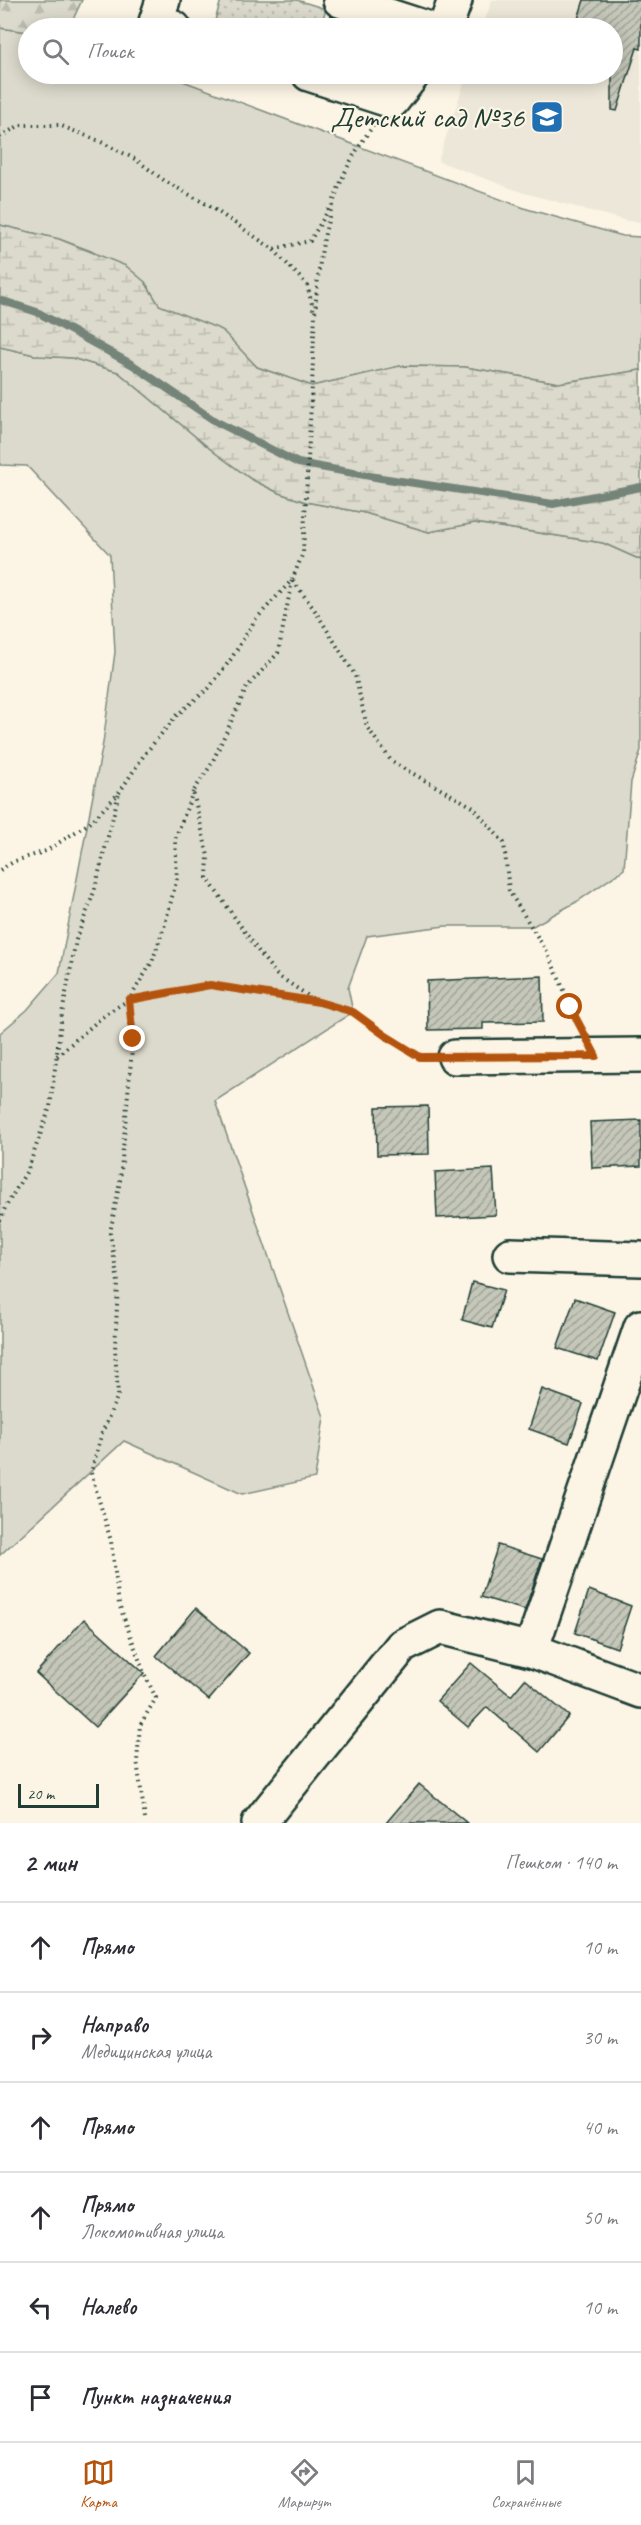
<!DOCTYPE html>
<html lang="ru">
<meta charset="utf-8">
<style>
:root{--surface:#fff;--page:#f7f7f7;--text:#2b2b33;--muted:#7c7c81;--line:#e1e1e2;--accent:#b45309}
body{margin:0;font-family:Caveat,sans-serif;background:var(--page);color:var(--text)}
.scale{position:absolute;left:18px;bottom:15px;width:81px;box-sizing:border-box;padding-left:6px;border:3px solid #1f3d34;border-top:0;font-size:16px;line-height:21px;white-space:nowrap;color:#1f3d34;-webkit-text-stroke:4px #fcf5e5;paint-order:stroke}
.stop{position:absolute;width:18px;height:18px;margin:-14px;border:4px solid #b45309;border-radius:50%;background:#fff}
.stop.end{background:#b45309;border-color:#fff;box-shadow:0 2px 6px #0008}
.list{margin:0;padding:0;list-style:none}
h2{display:flex;justify-content:space-between;align-items:center;height:78px;margin:0;padding:0 24px;font-size:26px}
h2 small{font-size:20px;font-weight:400;color:var(--muted)}
.list li{display:grid;grid-template-columns:39px 1fr auto;gap:18px;align-items:center;box-sizing:border-box;height:90px;padding:0 24px;border-top:2px solid var(--line)}
.list b{display:block;font-size:22px;white-space:nowrap}
.list p{margin:0;font-size:20px;white-space:nowrap;color:var(--muted)}
.list em{font-size:20px;font-style:normal;color:var(--muted)}
.icon{flex:none;width:33px;height:33px;fill:none;stroke:currentColor;stroke-width:2;stroke-linecap:round;stroke-linejoin:round}
.map{position:relative;flex:none;width:641px;height:1823px;overflow:hidden}
.search{position:absolute;background:var(--surface);box-shadow:0 3px 15px #0003;left:18px;right:18px;top:18px;height:66px;display:flex;align-items:center;gap:15px;box-sizing:border-box;padding:0 21px;border-radius:33px;color:var(--muted);font-size:22px}
.sheet{height:618px;background:var(--surface)}
nav{display:flex;justify-content:space-around;align-items:center;box-sizing:border-box;height:84px;border-top:2px solid var(--line);background:var(--surface);font-size:16px;color:var(--muted)}
nav a{display:grid;justify-items:center;gap:3px}
nav .on{color:var(--accent)}
.map>svg:first-child{display:block}
</style>
<div class="map">
<svg width="641" height="1823" viewBox="0 0 641 1823">
<defs>
<pattern id="forest-firs" width="22" height="20" patternUnits="userSpaceOnUse" patternTransform="scale(1.5)"><rect width="22" height="20" fill="#dcdacc"/><path d="M5 1l3.5 6h-7zM16 11l3.5 6h-7z" fill="#bcbcb0"/></pattern>
<pattern id="wetland-marsh" width="20" height="14" patternUnits="userSpaceOnUse" patternTransform="scale(1.5)"><rect width="20" height="14" fill="#dcdacc"/><path d="M1 5h8M5 5V1M11 12h8M15 12V8" fill="none" stroke="#bcbcb0"/></pattern>
<pattern id="park-dots" width="8" height="8" patternUnits="userSpaceOnUse" patternTransform="scale(1.5)"><rect width="8" height="8" fill="#dcdacc"/><path d="M2 2h.1M6 6h.1" fill="none" stroke="#bcbcb0" stroke-width="1.8" stroke-linecap="round"/></pattern>
<pattern id="building-hatch" width="6" height="6" patternUnits="userSpaceOnUse" patternTransform="scale(1.5)"><rect width="6" height="6" fill="#c5c7b9"/><path d="M-1 1l2-2M0 6l6-6M5 7l2-2" fill="none" stroke="#9fa397"/></pattern>
</defs>
<rect width="100%" height="100%" fill="#fcf5e5"/>
<filter id="ink" filterUnits="userSpaceOnUse"><feTurbulence type="fractalNoise" baseFrequency=".0167" numOctaves="2"/><feDisplacementMap in="SourceGraphic" scale="12" xChannelSelector="R" yChannelSelector="G"/><feConvolveMatrix kernelMatrix="1 2 1 2 8 2 1 2 1" color-interpolation-filters="sRGB"/></filter>
<g filter="url(#ink)">
<polygon fill="#ece7d8" points="492,0 641,0 641,222 627,221 521,192 438,161 467,74 612,74 612,28 482,28"/>
<g fill="#dcdacc" stroke="#7e8c80" stroke-width="1.5">
<polygon points="0,28 28,32 28,74 164,74 527,209 623,236 641,237 641,370 559,383 465,367 401,366 312,386 257,367 241,351 187,317 159,305 145,282 91,251 59,239 0,225"/>
<polygon points="0,347 39,356 72,358 118,372 214,452 251,479 279,493 306,502 365,513 429,532 474,523 603,543 641,560 641,750 631,782 624,869 578,901 533,926 445,926 367,936 348,988 353,1012 215,1101 324,1417 315,1478 242,1494 124,1441 0,1555 0,1033 27,1010 59,973 103,743 115,652 110,555 27,466 0,465"/>
</g>
<polygon fill="url(#forest-firs)" stroke="#7e8c80" stroke-width="1.5" points="0,0 82,0 69,28 28,28 28,32 0,28"/>
<polygon fill="url(#wetland-marsh)" stroke="#7e8c80" stroke-width="1.5" points="0,225 59,239 126,266 145,282 159,305 222,330 257,367 312,386 400,366 465,367 559,383 641,370 641,560 603,543 475,523 429,532 365,513 306,502 279,493 251,479 214,452 118,372 72,358 39,356 0,347"/>
<polygon fill="url(#park-dots)" stroke="#7e8c80" stroke-width="1.5" points="221,0 297,0 326,9 320,28 228,28 214,24"/>
<g fill="none" stroke-linecap="round" stroke-linejoin="round">
<polyline stroke="#758479" stroke-width="8" points="0,300 37,312 133,365 215,421 298,463 381,478 553,504 641,487"/>
</g>
<g fill="url(#building-hatch)" stroke="#1f3d34" stroke-width="1.5">
<polygon points="584,0 641,0 641,49 637,48 617,111 612,110 612,28 575,28"/>
<polygon points="542,976 543,1022 483,1023 483,1029 428,1030 427,981"/>
<polygon points="428,1106 429,1154 377,1155 376,1107"/>
<polygon points="641,1120 641,1166 592,1168 590,1122"/>
<polygon points="493,1169 496,1215 437,1218 435,1172"/>
<polygon points="472,1282 504,1290 492,1328 462,1320"/>
<polygon points="575,1298 615,1312 598,1361 557,1348"/>
<polygon points="542,1389 583,1404 569,1443 529,1429"/>
<polygon points="498,1545 542,1559 525,1610 481,1597"/>
<polygon points="589,1590 631,1606 617,1648 575,1633"/>
<polygon points="196,1608 249,1653 209,1700 156,1656"/>
<polygon points="84,1619 144,1673 95,1727 36,1673"/>
<polygon points="471,1663 511,1696 525,1679 569,1716 539,1752 487,1707 468,1727 437,1701"/>
<polygon points="419,1784 467,1823 386,1823"/>
</g>
<g fill="none" stroke-linecap="round" stroke-linejoin="round">
<g stroke="#1f3d34" stroke-width="38">
<g id="minor">
<polyline points="163,0 156,22 174,28"/>
<polyline points="340,0 426,28"/>
<polyline points="445,28 455,0"/>
<polyline points="309,74 392,101 413,74"/>
<polyline points="455,1057 641,1055"/>
<polyline points="510,1255 641,1259"/>
<polyline points="531,1650 641,1327"/>
<polyline points="259,1823 402,1646 440,1627 531,1650 641,1691"/>
</g>
</g>
<g stroke="#1f3d34" stroke-width="4" stroke-dasharray="1.5 4.5" stroke-linecap="butt">
<polyline points="0,137 20,125 59,125 97,140 135,159 165,181 208,205 273,249 310,241 329,209"/>
<polyline points="274,250 307,285 314,312"/>
<polyline points="292,581 278,653 247,687 211,765 193,792 208,856 207,878 261,955 277,975 319,1003 353,1012 386,1036 420,1057 428,1057"/>
<polyline points="293,581 314,609 355,675 367,727 392,762 473,807 504,843 509,891 547,952 580,1026"/>
<path d="M0,870L15,861L46,851L91,822L119,793L144,755L177,715L209,688L231,659L255,620L292,580L303,553C306,497 309,441 312,385C316,292 314,202 374,125"/>
<polyline points="57,1056 107,1013 129,1000 210,985 318,1002"/>
<polyline points="0,1221 5,1208 28,1169 50,1107 62,1014 76,940 94,892 119,793"/>
<polyline points="145,1819 137,1761 140,1725 156,1698 144,1673 119,1604 111,1541 91,1473 102,1433 118,1395 115,1350 118,1282 110,1233 120,1181 133,1039 129,1000 152,962 165,924 177,878 175,839 193,792"/>
</g>
<use href="#minor" stroke="#fcf5e5" stroke-width="33"/>
</g>
</g>
<g fill="none" stroke-linecap="round" stroke-linejoin="round" filter="url(#ink)">
<polyline stroke="#b45309" stroke-width="8" points="133,1039 129,1000 210,985 319,1002 353,1012 386,1036 420,1057 596,1056 570,1007"/>
</g>
<defs>
<g id="school-square" transform="scale(1.725)"><rect x="-9" y="-9" width="18" height="18" rx="4" fill="#1f6fb2" stroke="#fcf5e5"/><path d="M0-5L7-2L0 1L-7-2ZM-4 1L0 2.5L4 1V4Q0 6-4 4Z" fill="#fff"/></g>
</defs>
<g fill-rule="evenodd">
<use href="#school-square" x="547" y="117"/>
</g>
<g text-anchor="middle" stroke-width="4.5" stroke-linejoin="round" paint-order="stroke">
<g font-size="30" fill="#1f3d34" stroke="#fcf5e5" text-anchor="end">
<text x="524" y="127">Детский сад №36</text>
</g>
</g>
</svg>
<div class="scale">20 m</div>
<div class="stop" style="left:570px;top:1007px"></div>
<div class="stop end" style="left:133px;top:1039px"></div>
<div class="search"><svg class="icon" aria-label="search" viewBox="0 0 24 24"><circle cx="10" cy="10" r="6"/><path d="M15 15l6 6"/></svg>Поиск</div>
</div>
<section class="sheet">
<h2>2 мин<small>Пешком · 140 m</small></h2>
<ul class="list">
<li><svg class="icon" aria-label="ahead" viewBox="0 0 24 24"><path d="M12 20V5M6 11l6-6 6 6"/></svg><div><b>Прямо</b></div><em>10 m</em></li>
<li><svg class="icon" aria-label="right" viewBox="0 0 24 24"><path d="M7 20v-9h11M14 6l5 5-5 5"/></svg><div><b>Направо</b><p>Медицинская улица</p></div><em>30 m</em></li>
<li><svg class="icon" aria-label="ahead" viewBox="0 0 24 24"><path d="M12 20V5M6 11l6-6 6 6"/></svg><div><b>Прямо</b></div><em>40 m</em></li>
<li><svg class="icon" aria-label="ahead" viewBox="0 0 24 24"><path d="M12 20V5M6 11l6-6 6 6"/></svg><div><b>Прямо</b><p>Локомотивная улица</p></div><em>50 m</em></li>
<li><svg class="icon" aria-label="left" viewBox="0 0 24 24"><path d="M17 20v-9H6M10 6l-5 5 5 5"/></svg><div><b>Налево</b></div><em>10 m</em></li>
<li><svg class="icon" aria-label="arrive" viewBox="0 0 24 24"><path d="M6 21V4h12l-3 4 3 4H6"/></svg><div><b>Пункт назначения</b></div></li>
</ul>
</section>
<nav>
<a class="on"><svg class="icon" aria-label="map" viewBox="0 0 24 24"><path d="M3 6l6-2 6 2 6-2v14l-6 2-6-2-6 2zM9 4v14M15 6v14"/></svg>Карта</a>
<a><svg class="icon" aria-label="directions" viewBox="0 0 24 24"><path d="M12 3l9 9-9 9-9-9zM9 14v-3h6M13 9l2 2-2 2"/></svg>Маршрут</a>
<a><svg class="icon" aria-label="saved" viewBox="0 0 24 24"><path d="M7 4h10v16l-5-4-5 4z"/></svg>Сохранённые</a>
</nav>
